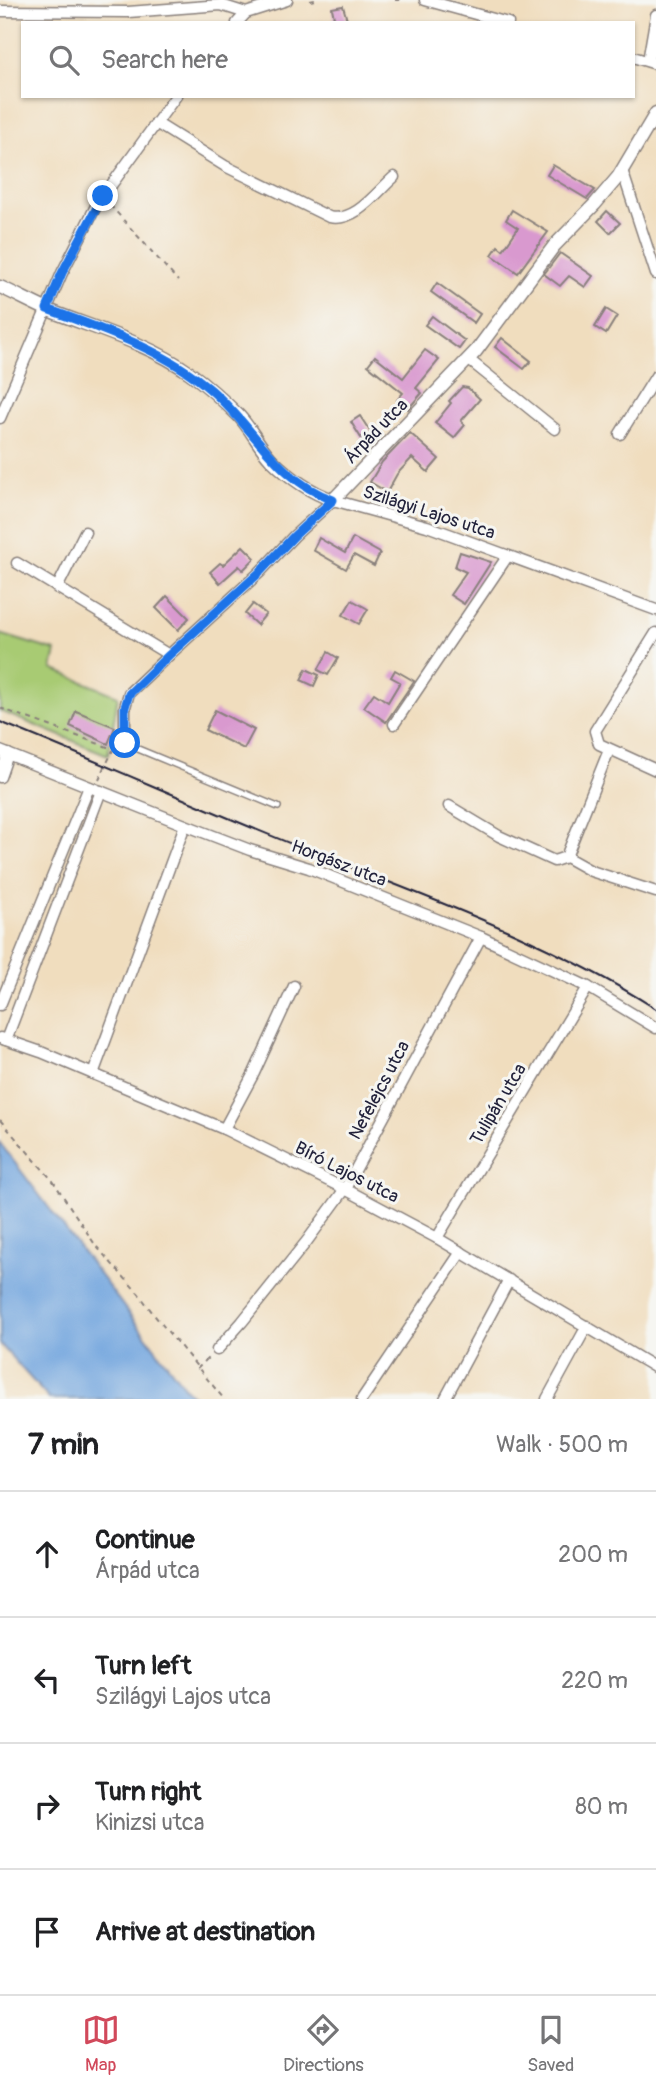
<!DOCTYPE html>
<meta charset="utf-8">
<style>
:root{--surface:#fff;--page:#f6f6f6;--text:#202124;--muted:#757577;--line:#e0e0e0;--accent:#d1495b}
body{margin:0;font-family:Pangolin,sans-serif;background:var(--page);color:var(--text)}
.stop{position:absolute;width:21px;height:21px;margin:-16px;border:5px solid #1a73e8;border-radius:50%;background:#fff}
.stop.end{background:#1a73e8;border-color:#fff;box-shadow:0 2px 7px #0008}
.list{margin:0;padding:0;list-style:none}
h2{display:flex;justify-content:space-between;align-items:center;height:91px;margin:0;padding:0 28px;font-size:30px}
h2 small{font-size:23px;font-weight:400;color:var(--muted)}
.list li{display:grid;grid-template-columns:46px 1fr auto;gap:21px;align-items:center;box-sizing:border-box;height:126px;padding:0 28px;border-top:2px solid var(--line)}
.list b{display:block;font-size:26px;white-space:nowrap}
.list p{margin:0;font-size:23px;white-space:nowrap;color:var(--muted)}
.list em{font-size:23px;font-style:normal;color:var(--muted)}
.icon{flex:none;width:38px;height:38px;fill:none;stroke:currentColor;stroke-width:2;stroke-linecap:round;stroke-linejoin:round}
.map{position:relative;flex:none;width:656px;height:1399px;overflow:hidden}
.search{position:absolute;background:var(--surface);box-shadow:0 2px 5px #0004;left:21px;right:21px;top:21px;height:77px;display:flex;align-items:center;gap:18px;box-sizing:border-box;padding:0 24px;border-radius:0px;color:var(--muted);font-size:26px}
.sheet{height:595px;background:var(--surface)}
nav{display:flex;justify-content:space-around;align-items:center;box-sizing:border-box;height:98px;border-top:2px solid var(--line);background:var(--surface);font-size:19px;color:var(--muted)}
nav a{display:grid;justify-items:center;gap:4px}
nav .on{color:var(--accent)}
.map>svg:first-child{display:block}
</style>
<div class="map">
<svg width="656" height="1399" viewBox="0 0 656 1399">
<rect width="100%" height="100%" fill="#f6f6f2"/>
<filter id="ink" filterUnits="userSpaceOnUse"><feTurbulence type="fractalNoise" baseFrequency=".0143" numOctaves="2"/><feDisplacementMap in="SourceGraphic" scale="14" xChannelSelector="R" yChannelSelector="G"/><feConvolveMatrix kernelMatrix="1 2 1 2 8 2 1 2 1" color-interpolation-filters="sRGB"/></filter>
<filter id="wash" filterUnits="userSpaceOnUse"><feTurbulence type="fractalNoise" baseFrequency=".00686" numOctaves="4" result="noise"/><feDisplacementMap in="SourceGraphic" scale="28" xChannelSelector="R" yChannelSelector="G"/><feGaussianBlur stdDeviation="1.57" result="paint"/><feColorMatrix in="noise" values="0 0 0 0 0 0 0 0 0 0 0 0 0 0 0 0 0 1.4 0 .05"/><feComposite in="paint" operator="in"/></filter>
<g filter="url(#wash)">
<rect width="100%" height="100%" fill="#f0ddbe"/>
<polygon fill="#a8cb73" stroke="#657657" stroke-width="2" points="0,634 56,651 52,669 118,696 108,755 0,711"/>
<polygon fill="#72a5de" stroke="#4a648c" stroke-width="2" points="0,1143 186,1389 196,1399 49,1399 0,1344"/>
<g id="blocks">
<g fill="#d999cf">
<polygon points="343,6 347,20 335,23 332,8"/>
<polygon points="553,165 595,190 587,199 547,175"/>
<polygon points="512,210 548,232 518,273 492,255 498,246 503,250 518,228 506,220"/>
<polygon points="607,211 620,223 610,233 598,221"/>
<polygon points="560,253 593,276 585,287 569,276 560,286 544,274"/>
<polygon points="437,283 480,314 474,323 431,292"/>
<polygon points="606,309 617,316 606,334 595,327"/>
<polygon points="432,316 465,341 459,349 425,325"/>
<polygon points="502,338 531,361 524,369 495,347"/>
<polygon points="425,350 439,360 416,388 422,393 408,409 397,400 403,393 368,365 375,356 403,378"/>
<polygon points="462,387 468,388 480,399 461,421 465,425 454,438 435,423 451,403 449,401"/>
<polygon points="360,416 377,442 368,449 351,422"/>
<polygon points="410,433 439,459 428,472 412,458 397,474 387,492 370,482 382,462"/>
<polygon points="319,538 345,553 353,538 380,553 374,566 354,555 346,569 313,550"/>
<polygon points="243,546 255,558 243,570 239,566 220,583 210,572 220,563 223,565"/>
<polygon points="460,552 491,562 464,604 450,595 466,572 455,567"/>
<polygon points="167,596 189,618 178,630 156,608"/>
<polygon points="352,600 368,609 359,624 343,615"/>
<polygon points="253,604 266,614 257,625 245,614"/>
<polygon points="328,652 338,658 328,675 318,670"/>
<polygon points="306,669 319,675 314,686 301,680"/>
<polygon points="395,670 414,681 386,722 364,707 374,693 388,702 400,682 391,677"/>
<polygon points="215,710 254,730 244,749 205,730"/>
<polygon points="76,711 115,727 108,744 70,726"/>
</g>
</g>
</g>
<g filter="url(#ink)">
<use href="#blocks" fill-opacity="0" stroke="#89807c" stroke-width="2"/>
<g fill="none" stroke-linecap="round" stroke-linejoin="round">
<g stroke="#89807c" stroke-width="8">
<polyline id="service" points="126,744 278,807"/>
</g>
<g stroke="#89807c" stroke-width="13">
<g id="minor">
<polyline points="425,0 508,23"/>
<polyline points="0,11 128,12 221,5 246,13"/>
<polyline points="237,23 246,13 287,0"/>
<polyline points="633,57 656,64"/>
<polyline points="648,61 656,15"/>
<path d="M156,123L225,166L329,217C355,223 376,193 394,177"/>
<polyline points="622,170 656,274"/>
<polyline points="468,359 555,429"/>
<polyline points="0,418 62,273 96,206 176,96"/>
<polyline points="620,434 656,376"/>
<polyline points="17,563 169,655"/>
<polyline points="57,588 85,532"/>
<polyline points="656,633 595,731 599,744 656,770"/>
<polyline points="394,724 507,557"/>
<polyline points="125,743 125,707 129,693 169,655 259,573 294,536 333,500 427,526 656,610"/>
<polyline points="0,751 185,825 250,850 309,868 481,937 588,987 656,1028"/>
<polyline points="0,777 8,754"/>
<polyline points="449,806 499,836 554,861 566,857 591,871 656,892"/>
<polyline points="566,857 609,750"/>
<polyline points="0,1005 89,787"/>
<polyline points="0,1038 41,1052 224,1129 345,1189 437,1238 656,1368"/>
<polyline points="6,1040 101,791"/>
<polyline points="93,1074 185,825"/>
<polyline points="224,1129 254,1073 294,986"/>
<polyline points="437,1238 588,987"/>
<polyline points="217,1350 242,1322 307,1241 345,1189 481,937"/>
<polyline points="362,1399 461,1252"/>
<polyline points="445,1399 509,1280"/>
<polyline points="547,1399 587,1326"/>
</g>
</g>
<g stroke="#89807c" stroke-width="15">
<path id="tertiary" d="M0,287C16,294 32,303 48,310C96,329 148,343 190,373C208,386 224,401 239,416C251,429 259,446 271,459C289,477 310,492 333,500L476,351L554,246L595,204L618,177L656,113"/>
</g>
<g stroke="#89807c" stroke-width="2" stroke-dasharray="5 5" stroke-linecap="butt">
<polyline points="395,0 400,0"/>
<polyline points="310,1 315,0"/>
<polyline points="322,23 322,17"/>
<polyline points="110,205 178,281"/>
<polyline points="0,708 113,749"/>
<polyline points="99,780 113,750"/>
<polyline points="0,1120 53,1181 96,1246 139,1294 155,1316 224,1399"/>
<polyline points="197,1369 208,1358"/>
</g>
<use href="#service" stroke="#fff" stroke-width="5"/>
<use href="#minor" stroke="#fff" stroke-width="10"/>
<use href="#tertiary" stroke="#fff" stroke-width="12"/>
<path stroke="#22223b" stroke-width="2" d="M0,722C100,762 199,807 299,847C421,895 545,938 656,1009"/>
</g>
</g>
<g fill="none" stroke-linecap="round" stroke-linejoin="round" filter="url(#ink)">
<path stroke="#1a73e8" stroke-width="9" d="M103,196L62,273L47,309C104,330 165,350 211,390C254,427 277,480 333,500L294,536L259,573L169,655L129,694L125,707V743"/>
</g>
<g text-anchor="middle" stroke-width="6" stroke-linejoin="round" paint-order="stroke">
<g font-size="18" fill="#22223b" stroke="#f6f6f2">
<text transform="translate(376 431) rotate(-46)" y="6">Árpád utca</text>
<text transform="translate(429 512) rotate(18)" y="6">Szilágyi Lajos utca</text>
<text transform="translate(339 863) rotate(21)" y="6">Horgász utca</text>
<text transform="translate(379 1090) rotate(-62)" y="6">Nefelejcs utca</text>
<text transform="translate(498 1104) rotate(-59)" y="6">Tulipán utca</text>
<text transform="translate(347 1172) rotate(27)" y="6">Bíró Lajos utca</text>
</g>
</g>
</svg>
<div class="stop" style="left:125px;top:743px"></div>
<div class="stop end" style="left:103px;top:196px"></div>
<div class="search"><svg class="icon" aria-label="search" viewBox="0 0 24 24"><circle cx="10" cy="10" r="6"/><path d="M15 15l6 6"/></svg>Search here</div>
</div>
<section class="sheet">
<h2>7 min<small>Walk · 500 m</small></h2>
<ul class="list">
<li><svg class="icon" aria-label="ahead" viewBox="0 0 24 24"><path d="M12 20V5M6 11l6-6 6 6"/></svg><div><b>Continue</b><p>Árpád utca</p></div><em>200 m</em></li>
<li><svg class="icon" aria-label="left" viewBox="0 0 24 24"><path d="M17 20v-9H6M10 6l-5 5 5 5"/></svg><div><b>Turn left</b><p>Szilágyi Lajos utca</p></div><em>220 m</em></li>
<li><svg class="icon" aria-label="right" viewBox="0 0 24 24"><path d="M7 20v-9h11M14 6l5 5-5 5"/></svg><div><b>Turn right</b><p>Kinizsi utca</p></div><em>80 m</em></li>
<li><svg class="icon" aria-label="arrive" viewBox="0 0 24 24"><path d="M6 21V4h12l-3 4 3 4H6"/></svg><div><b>Arrive at destination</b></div></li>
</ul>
</section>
<nav>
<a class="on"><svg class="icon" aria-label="map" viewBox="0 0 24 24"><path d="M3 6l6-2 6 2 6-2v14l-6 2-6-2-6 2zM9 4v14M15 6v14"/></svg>Map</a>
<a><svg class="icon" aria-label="directions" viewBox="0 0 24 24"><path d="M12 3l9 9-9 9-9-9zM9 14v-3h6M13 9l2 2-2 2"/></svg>Directions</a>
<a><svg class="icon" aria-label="saved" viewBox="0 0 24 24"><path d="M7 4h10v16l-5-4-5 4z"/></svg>Saved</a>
</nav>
